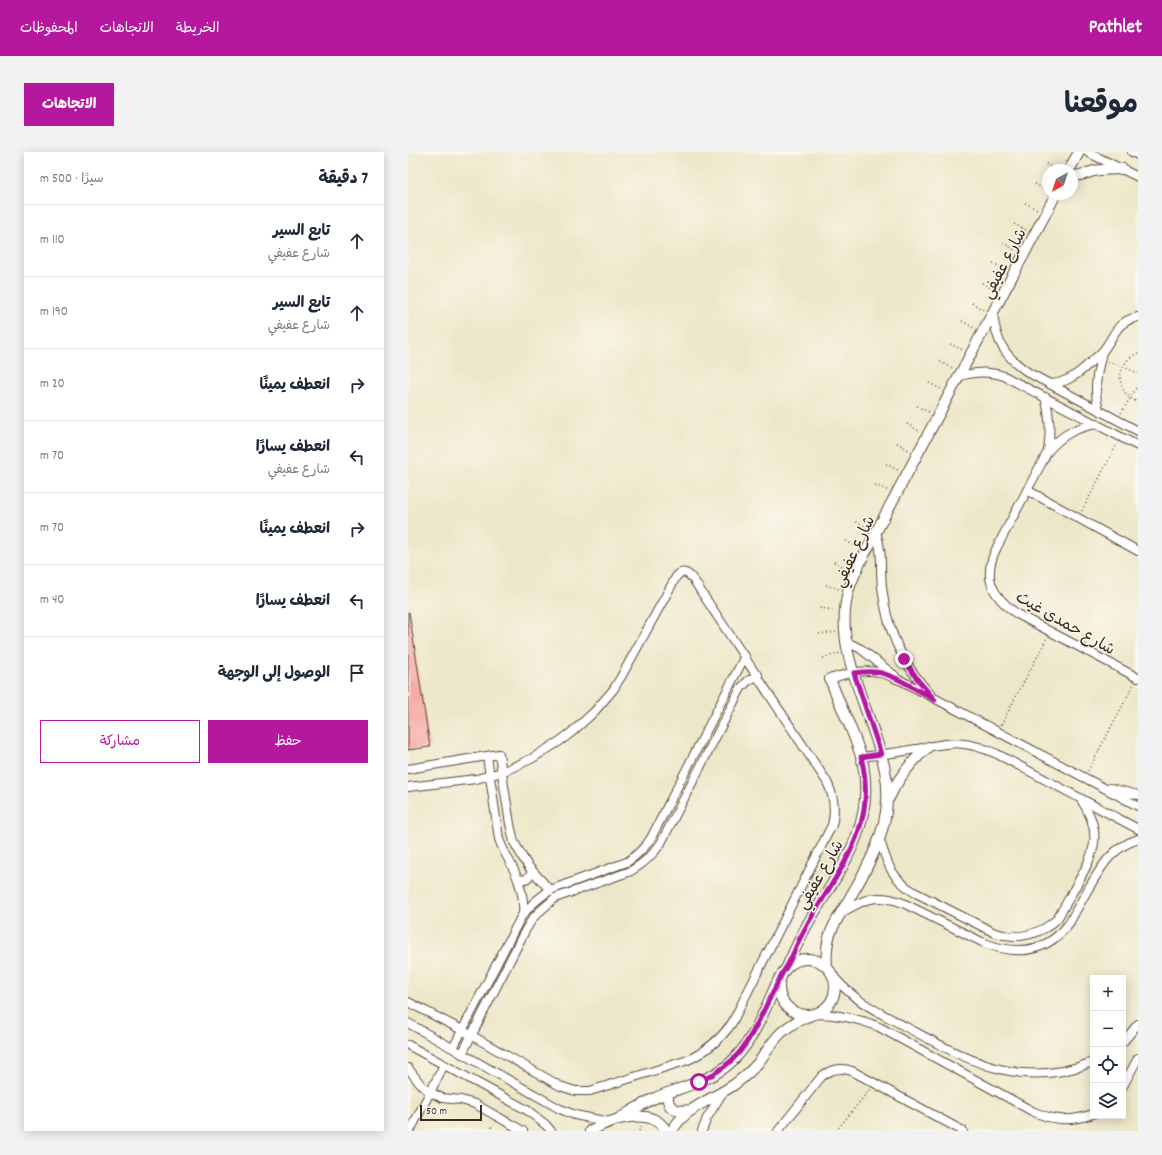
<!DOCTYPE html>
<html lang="ar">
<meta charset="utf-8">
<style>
:root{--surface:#fff;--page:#f2f2f3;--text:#1f2937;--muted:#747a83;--line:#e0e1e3;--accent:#b5179e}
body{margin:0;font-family:Dekko,"Playpen Sans Arabic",sans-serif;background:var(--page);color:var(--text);direction:rtl}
.controls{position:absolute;right:12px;bottom:12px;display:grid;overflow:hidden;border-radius:0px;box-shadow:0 2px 10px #0003}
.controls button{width:36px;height:36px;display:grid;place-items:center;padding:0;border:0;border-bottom:1px solid var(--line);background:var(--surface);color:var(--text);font:20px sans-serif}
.compass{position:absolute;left:634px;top:12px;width:36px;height:36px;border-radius:50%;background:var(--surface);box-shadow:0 2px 10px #0003;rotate:219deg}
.scale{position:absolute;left:12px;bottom:10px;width:62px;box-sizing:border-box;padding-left:4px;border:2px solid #3b2a1e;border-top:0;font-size:11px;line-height:14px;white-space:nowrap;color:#3b2a1e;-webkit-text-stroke:3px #fbf7ec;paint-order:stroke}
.stop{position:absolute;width:12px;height:12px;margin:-9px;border:3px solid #b5179e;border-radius:50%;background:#fff}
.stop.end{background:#b5179e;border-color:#fff;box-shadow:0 1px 4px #0008}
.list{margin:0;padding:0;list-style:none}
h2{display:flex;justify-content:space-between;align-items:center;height:52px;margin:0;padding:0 16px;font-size:17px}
h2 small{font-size:13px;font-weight:400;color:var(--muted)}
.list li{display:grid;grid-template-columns:26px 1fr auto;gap:12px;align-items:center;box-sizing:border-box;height:72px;padding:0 16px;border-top:1px solid var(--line)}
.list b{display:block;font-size:15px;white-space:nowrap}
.list p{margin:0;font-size:13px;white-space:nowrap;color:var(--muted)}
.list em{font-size:13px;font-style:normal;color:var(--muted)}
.actions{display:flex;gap:8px;padding:12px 16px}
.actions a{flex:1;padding:9px 0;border:1px solid var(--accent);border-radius:0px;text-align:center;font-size:14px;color:var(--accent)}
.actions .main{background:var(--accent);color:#fff}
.icon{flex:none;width:22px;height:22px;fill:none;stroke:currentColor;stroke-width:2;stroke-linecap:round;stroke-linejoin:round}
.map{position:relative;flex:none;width:730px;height:979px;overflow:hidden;direction:ltr;border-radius:0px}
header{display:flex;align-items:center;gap:24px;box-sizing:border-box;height:56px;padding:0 20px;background:var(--accent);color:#fff}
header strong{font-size:19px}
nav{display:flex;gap:22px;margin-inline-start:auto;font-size:14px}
.intro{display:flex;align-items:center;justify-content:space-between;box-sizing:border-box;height:96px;padding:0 24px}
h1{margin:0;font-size:28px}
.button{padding:10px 18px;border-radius:0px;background:var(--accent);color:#fff;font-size:14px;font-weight:700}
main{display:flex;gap:24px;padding:0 24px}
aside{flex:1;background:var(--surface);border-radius:0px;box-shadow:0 2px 10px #0003}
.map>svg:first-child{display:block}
</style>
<header>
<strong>Pathlet</strong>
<nav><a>الخريطة</a><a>الاتجاهات</a><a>المحفوظات</a></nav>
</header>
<div class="intro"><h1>موقعنا</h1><a class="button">الاتجاهات</a></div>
<main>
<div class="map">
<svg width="730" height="979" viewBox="0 0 730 979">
<rect width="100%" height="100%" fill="#fbf7ec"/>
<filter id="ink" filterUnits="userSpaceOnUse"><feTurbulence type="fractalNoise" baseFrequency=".025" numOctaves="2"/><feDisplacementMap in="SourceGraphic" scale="8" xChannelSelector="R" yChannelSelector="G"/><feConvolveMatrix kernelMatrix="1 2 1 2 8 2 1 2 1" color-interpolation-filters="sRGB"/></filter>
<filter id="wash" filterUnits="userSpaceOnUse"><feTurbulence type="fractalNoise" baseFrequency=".012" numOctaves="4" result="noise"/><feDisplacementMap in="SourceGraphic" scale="16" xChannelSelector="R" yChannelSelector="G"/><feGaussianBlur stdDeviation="0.9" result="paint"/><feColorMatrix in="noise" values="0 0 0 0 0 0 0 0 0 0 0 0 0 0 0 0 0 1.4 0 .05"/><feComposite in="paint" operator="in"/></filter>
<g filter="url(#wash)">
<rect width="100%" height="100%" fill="#ede7c9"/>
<g id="blocks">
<polygon fill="#f6aaa5" points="0,460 1,460 22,595 0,598"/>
</g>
</g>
<g filter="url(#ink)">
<use href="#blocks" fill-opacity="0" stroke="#564638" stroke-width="1"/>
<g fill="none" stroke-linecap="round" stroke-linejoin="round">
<g stroke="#564638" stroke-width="10">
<g id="minor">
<polyline points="679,0 730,25"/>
<polyline points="724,0 730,3"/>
<path d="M585,161C588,190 596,204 621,221L730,279"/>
<path d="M552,224C568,220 579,219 596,224L730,294"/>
<path d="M642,232C659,231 670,222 682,211C686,207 690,204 694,200C707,185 706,170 730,165"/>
<path d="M637,245C642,263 643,280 640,299"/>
<path d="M691,258C685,236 689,222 694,200"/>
<path d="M688,272C667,276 655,282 640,299L589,395C574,425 583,443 609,462L730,526"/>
<polyline points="619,338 730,399"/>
<path d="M468,380C475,400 472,415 474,435C479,479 493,510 523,543"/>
<polyline points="437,489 453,497 487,524"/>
<path d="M422,527C436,522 454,517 470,520C478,522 486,526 494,529L730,654"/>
<path d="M79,604L91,687C96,702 105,713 110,728C114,739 116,750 115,762"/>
<path d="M453,605C469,603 486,601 502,598C539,592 552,585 589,602L730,677"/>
<polyline points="0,617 91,602 102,672 106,690 115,706 120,714 142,738"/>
<path d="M0,635L68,627L94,620L123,607L152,589L164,580L186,560L205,538L213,525L268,425C278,412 287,430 292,438L419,630C426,644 428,657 424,673L324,871C312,888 299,899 280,908L182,939H167L152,934L54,878L0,850"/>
<polyline points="702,636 730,643"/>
<path d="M471,685C479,711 482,725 506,740L587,781C610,788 632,783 649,767C656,756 662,744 669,732C688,698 695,680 672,646"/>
<path d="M110,727C117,729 122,726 124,719"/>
<path d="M433,761C456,747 468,741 495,751L574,790C608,804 639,802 662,770C668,758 675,746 682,734C695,712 704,696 730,687"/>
<path d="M426,825C447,850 471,860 498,875C562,909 612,939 685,910"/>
<path d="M406,862C429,862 450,866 471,875L624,959C646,969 662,970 685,962"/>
<polyline points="0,871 152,957 167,963 201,970"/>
<polyline points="715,890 730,872"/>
<polyline points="0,893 119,958 138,973 143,979"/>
<path d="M45,896L113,765C122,753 132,744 145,737L219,710C229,703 237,696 243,686L337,504"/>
<path d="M54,902L117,779L125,766L131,760L147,746L223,719C235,712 245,703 253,691L333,536L340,529L350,523"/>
<polyline points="0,916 13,933 22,940 34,946 53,948 67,952 115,979"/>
<polyline points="715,934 730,906"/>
<polyline points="2,979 36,913"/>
<polyline points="294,979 299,966 315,940"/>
<path d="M370,979L414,924C423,917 433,915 444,919L555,979"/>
</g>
</g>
<g stroke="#564638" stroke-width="12">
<g id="tertiary">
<polyline points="661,18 671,0"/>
<path d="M664,24C672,24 679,21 686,19C696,17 705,17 715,17"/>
<path d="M481,646C490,626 503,610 520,595"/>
<circle cx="399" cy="835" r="28"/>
<path d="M379,815C386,799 393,783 402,768C432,717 467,676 455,612C452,598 446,585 441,572C434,557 428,542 422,527"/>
<path d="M419,815C416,779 429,770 444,742C460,715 478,681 479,649C481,624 473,601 465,578C450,534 428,488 440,440C446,419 459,399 468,380L648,42"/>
<path d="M260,941C258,959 270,960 284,958"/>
<path d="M210,967C222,960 234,952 247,946C275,934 307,929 328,905C348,884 359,851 372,825"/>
<path d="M182,979C201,968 244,953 258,979"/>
<path d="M264,979C277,955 306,947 327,932C335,926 343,919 350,911C358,901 364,889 374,880C383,872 392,867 403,863"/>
</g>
</g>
<g stroke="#564638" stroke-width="1.5" stroke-dasharray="1 3" stroke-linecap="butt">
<polyline points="638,12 649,18"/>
<polyline points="627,32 640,39"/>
<polyline points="617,51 629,57"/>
<polyline points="606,72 618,78"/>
<polyline points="595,91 607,98"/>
<polyline points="585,111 597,117"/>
<polyline points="574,131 586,138"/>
<polyline points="564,151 576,158"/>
<polyline points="554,169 566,176"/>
<polyline points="542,192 555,198"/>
<path d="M730,201C707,211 706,241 730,250"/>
<polyline points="700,209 730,221"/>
<polyline points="532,210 544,216"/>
<polyline points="521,231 533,237"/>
<polyline points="509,254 521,260"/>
<polyline points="713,261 730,233"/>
<polyline points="499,272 511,279"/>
<polyline points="489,291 501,298"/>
<polyline points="478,312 490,318"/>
<polyline points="467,333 479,338"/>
<polyline points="674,359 709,292"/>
<polyline points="448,370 460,376"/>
<polyline points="438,389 450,395"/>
<polyline points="426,410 439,416"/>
<polyline points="418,433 431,437"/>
<polyline points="412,456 427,458"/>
<polyline points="411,482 429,480"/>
<polyline points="415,506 432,501"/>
<polyline points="593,573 639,486"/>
<polyline points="680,619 726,532"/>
<polyline points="81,979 85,972"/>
<polyline points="231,979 234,974"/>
<polyline points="428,979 462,937"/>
</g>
<use href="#minor" stroke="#fff" stroke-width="8"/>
<use href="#tertiary" stroke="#fff" stroke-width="10"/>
</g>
</g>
<g fill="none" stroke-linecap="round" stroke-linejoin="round" filter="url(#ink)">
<path stroke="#b5179e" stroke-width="5" d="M291,930C330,911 339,893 357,856C363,843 369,832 375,820C381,812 384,804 388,795C391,787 396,779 400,771C432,716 471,673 453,605L473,602L446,521C453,520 461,519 468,520C486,522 510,539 527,548L510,528L496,507"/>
</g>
<g text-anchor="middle" stroke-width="3" stroke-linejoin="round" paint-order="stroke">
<g font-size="16" fill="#3b2a1e" stroke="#fbf7ec">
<text transform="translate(595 111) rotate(-62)" y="6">شارع عفيفي</text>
<text transform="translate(445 399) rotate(-65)" y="6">شارع عفيفي</text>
<text transform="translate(658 470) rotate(30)" y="6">شارع حمدى غيث</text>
<text transform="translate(411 722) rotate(-60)" y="6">شارع عفيفي</text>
</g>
</g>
</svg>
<div class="controls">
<button>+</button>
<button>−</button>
<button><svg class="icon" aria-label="locate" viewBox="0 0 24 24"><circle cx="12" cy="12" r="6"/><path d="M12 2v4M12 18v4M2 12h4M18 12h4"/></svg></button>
<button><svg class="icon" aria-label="layers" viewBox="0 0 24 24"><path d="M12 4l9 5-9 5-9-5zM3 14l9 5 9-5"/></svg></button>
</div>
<svg class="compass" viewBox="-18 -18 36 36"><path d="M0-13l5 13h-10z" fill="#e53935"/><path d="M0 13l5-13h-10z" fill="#747a83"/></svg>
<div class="scale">50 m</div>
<div class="stop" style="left:291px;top:930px"></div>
<div class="stop end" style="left:496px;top:507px"></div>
</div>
<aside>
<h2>7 دقيقة<small>سيرًا · 500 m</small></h2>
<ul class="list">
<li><svg class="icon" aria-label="ahead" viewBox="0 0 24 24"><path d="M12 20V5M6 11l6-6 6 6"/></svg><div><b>تابع السير</b><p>شارع عفيفي</p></div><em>110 m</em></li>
<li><svg class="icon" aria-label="ahead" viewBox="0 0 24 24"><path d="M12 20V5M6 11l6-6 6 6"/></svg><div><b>تابع السير</b><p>شارع عفيفي</p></div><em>190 m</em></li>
<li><svg class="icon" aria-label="right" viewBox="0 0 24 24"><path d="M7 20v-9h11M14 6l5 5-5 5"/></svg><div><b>انعطف يمينًا</b></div><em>20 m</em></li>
<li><svg class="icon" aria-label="left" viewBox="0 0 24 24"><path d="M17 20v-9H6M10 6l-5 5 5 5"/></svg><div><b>انعطف يسارًا</b><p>شارع عفيفي</p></div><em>70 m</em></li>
<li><svg class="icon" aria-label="right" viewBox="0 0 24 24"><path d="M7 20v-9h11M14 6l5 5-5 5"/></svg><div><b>انعطف يمينًا</b></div><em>70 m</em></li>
<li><svg class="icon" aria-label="left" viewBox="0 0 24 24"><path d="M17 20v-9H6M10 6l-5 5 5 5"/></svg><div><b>انعطف يسارًا</b></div><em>40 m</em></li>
<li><svg class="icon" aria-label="arrive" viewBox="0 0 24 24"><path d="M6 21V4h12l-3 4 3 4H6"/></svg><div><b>الوصول إلى الوجهة</b></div></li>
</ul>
<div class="actions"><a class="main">حفظ</a><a>مشاركة</a></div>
</aside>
</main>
